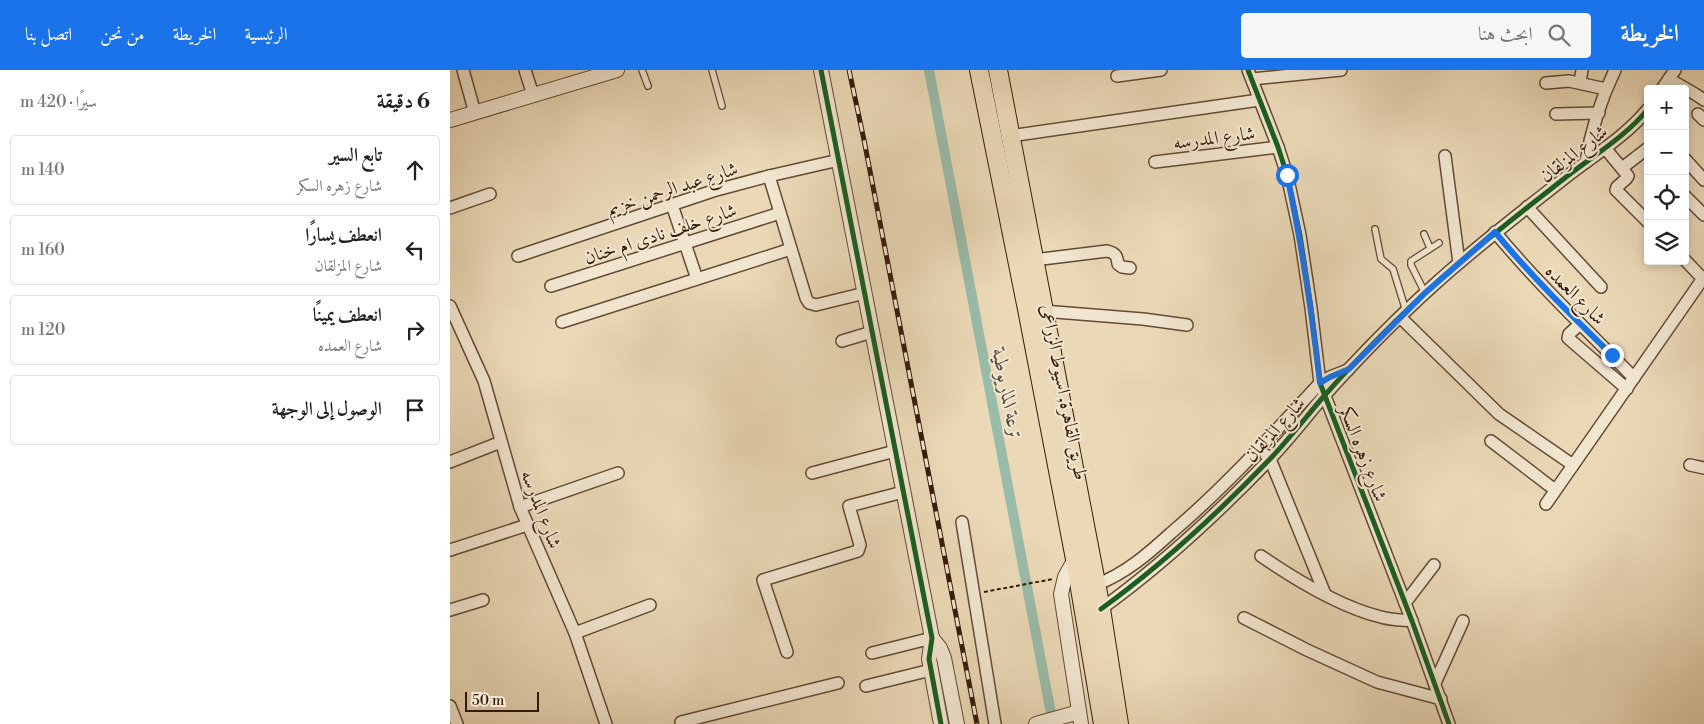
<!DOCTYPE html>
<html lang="ar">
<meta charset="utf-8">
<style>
:root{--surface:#fff;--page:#f6f6f6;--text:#222;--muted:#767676;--line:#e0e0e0;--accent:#1a73e8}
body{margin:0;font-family:"Libre Bodoni",Amiri,serif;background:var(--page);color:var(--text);direction:rtl}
.controls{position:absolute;right:15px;top:15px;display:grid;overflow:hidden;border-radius:5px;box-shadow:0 2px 8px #0003}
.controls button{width:45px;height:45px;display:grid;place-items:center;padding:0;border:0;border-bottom:1px solid var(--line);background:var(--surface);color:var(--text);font:25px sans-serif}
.scale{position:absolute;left:15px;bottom:12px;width:74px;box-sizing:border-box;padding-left:5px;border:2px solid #371a09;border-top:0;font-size:14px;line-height:18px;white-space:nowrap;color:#371a09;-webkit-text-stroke:4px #f1e6d0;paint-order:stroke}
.stop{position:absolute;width:15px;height:15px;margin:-11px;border:4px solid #1a73e8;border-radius:50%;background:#fff}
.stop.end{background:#1a73e8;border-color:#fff;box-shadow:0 1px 5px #0008}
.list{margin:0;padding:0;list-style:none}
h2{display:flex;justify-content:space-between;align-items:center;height:65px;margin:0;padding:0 20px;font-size:21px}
h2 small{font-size:16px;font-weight:400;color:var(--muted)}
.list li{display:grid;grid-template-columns:32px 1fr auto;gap:15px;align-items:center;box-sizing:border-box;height:70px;margin:0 10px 10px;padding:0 10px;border:1px solid var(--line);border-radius:5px}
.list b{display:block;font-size:19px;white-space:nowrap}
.list p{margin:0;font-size:16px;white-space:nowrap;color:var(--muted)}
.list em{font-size:16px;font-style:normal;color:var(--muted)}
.icon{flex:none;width:28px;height:28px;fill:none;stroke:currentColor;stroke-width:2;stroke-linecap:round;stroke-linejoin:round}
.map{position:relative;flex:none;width:1254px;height:654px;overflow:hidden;direction:ltr}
header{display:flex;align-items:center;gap:30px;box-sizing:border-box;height:70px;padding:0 25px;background:var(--accent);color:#fff}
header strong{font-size:24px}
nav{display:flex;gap:28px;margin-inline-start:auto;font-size:18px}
.search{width:350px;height:45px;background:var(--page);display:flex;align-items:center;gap:12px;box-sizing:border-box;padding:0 18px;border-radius:5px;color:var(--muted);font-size:19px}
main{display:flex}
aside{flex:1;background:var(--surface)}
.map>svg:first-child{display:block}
</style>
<header>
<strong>الخريطة</strong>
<div class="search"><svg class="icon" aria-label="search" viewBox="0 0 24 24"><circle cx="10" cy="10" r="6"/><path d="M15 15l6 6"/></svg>ابحث هنا</div>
<nav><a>الرئيسية</a><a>الخريطة</a><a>من نحن</a><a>اتصل بنا</a></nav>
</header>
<main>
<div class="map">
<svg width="1254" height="654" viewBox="0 0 1254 654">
<rect width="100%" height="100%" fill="#ead8b6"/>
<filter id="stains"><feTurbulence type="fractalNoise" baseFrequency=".004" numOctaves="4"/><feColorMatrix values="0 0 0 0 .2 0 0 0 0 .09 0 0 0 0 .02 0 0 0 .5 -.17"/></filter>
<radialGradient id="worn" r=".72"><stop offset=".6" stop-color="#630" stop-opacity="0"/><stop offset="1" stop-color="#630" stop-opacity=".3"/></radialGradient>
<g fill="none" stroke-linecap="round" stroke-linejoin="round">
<polyline stroke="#99bba9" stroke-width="10" points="479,0 603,654"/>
<g stroke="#644a34" stroke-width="8">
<g id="service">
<polyline points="192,0 198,16"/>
<polyline points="262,0 272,36"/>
<polyline points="925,159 931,189 943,199 956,241"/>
<polyline points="974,164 980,178"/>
<polyline points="975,223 961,195 961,191 989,173"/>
</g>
</g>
<g stroke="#644a34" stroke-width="14">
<g id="minor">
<polyline points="13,0 25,43"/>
<polyline points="75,0 83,25"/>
<polyline points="798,0 828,77 837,105 850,165 861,238 870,313 962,551 999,654"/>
<polyline points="667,6 711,0"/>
<polyline points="802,9 891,0"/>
<polyline points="1219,9 1245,24 1254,30"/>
<polyline points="1130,12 1132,0"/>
<polyline points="1096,13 1119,11 1156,19"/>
<polyline points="1212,19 1225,0"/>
<polyline points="1106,44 1149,43"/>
<polyline points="1248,44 1254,50"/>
<polyline points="560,66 809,30"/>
<polyline points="1155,78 1178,106 1176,109 1167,117 1166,120 1198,152"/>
<polyline points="995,86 1009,193"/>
<polyline points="1235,89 1254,110"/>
<polyline points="705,92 828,77"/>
<path d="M1136,92C1141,60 1151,29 1165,0"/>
<polyline points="1172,98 1198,78"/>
<polyline points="319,106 356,228 359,233 366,235 415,223"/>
<polyline points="1235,126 1254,145"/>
<polyline points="222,135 247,209"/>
<polyline points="1077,137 1151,217"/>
<polyline points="0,138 40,124"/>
<path d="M1045,162C1088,214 1137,260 1184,308"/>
<polyline points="68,186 263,121 319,106 389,90"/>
<path d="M584,190L657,181C665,183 667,185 668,194L672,197L680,198"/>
<polyline points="1235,190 1253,209"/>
<polyline points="101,216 330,143"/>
<polyline points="0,236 34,311 70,437 125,563 156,654"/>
<polyline points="593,241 693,249 737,255"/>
<polyline points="950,247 1049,344 1123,395"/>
<polyline points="112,252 341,179"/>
<polyline points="1130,254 1119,264 1118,268 1177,319"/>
<polyline points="392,271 422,262"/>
<polyline points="1041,371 1105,420"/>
<polyline points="816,385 820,389 875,524"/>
<polyline points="0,392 51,372"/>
<polyline points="1240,395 1254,398"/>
<polyline points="362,403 445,381"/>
<polyline points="1096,434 1254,207"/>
<polyline points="70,437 168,403"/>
<polyline points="512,452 545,654"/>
<polyline points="0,480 77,455"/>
<path d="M811,486C846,510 890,537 931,547C941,550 952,550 962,551"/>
<path d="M646,515C676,503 698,484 721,463C775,417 822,365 870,313L880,307L898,300"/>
<polyline points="955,533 984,495"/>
<path d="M651,539C712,495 768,443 820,389C839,369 856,347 874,326C909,287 946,249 985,214C1028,175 1074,140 1120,104C1146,84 1177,65 1198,39"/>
<polyline points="0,540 33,530"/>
<polyline points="794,548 857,580 927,612 991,629"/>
<polyline points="125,563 200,535"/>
<polyline points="337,582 313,510 408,481 410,475 399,436 453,422"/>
<polyline points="422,583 482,568"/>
<polyline points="985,613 1013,551"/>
<polyline points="416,616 481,600"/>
<polyline points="0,636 7,654"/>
<polyline points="231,652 388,613"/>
</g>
</g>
<g stroke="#644a34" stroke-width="16">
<g id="tertiary">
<polyline points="371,0 482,568 479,589 491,654"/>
<polyline points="0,50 167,0"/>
<polyline points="625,489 615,507 611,524 631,654"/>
<polyline points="482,568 490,578 494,588 507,654"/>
<polyline points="586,654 629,642"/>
</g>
</g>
<g stroke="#371a09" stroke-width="20">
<g id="trunk">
<polyline points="529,0 577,239 625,489 653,654"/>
<polyline points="548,0 651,539 669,654"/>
</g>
</g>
<polyline stroke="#371a09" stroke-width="2" stroke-dasharray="4 2.5" stroke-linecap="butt" points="534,522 603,509"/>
<use href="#service" stroke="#f1e6d0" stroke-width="5.5"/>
<use href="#minor" stroke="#f1e6d0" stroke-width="11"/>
<use href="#tertiary" stroke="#f1e6d0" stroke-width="14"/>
<use href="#trunk" stroke="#ead8b6" stroke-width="18"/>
<g stroke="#371a09" stroke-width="5">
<polyline id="rail" points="399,0 414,70 527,654"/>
</g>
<use href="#rail" stroke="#f1e6d0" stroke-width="3" stroke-dasharray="9" stroke-linecap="butt"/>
<g stroke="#f1e6d0" stroke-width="8">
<g id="cycleway">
<polyline points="371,0 482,568 479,589 491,654"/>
<polyline points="798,0 828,77 837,105 850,165 861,238 870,313 962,551 999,654"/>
<path d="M651,539C712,495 768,443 820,389C839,369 856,347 874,326C909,287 946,249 985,214C1028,175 1074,140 1120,104C1146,84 1177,65 1198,39"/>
</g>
</g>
<use href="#cycleway" stroke="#1b5e20" stroke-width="5"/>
</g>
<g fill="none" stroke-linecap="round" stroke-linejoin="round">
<path stroke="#1a73e8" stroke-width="6" d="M837,105C852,174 862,243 870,313L880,307L899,299L975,223L1045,162C1081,206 1121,245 1162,285"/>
</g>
<g text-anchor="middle" stroke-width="4" stroke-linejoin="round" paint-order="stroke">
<g font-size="19" fill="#371a09" stroke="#f1e6d0">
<text transform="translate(764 67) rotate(-7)" y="7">شارع المدرسه</text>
<text transform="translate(1123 83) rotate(-38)" y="7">شارع المزلقان</text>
<text transform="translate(222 118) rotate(-18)" y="7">شارع عبد الرحمن خزيم</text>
<text transform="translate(210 163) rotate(-18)" y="7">شارع خلف نادى ام خنان</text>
<text transform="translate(1126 224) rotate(45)" y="7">شارع العمده</text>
<text transform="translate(615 322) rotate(79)" y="7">طريق القاهرة, اسيوط الزراعى</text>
<text transform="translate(824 359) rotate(-48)" y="7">شارع المزلقان</text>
<text transform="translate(914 383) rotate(69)" y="7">شارع زهره السكر</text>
<text transform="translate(92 439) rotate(69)" y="7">شارع المدرسه</text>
</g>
<g font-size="20" font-style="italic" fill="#544a39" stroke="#f1e6d0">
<text transform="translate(558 324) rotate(79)" y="7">ترعة الماريوطية</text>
</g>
</g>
<rect width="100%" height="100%" filter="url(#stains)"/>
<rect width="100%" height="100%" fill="url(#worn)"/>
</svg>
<div class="controls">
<button>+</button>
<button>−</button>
<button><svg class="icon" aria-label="locate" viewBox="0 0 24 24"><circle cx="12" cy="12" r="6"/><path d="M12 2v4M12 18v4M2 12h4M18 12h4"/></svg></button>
<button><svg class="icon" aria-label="layers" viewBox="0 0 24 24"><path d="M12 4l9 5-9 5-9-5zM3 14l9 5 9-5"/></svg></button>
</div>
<div class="scale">50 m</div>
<div class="stop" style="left:837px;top:105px"></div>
<div class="stop end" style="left:1162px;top:285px"></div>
</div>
<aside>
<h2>6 دقيقة<small>سيرًا · 420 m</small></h2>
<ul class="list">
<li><svg class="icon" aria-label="ahead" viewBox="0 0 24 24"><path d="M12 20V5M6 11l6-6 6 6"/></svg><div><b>تابع السير</b><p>شارع زهره السكر</p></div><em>140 m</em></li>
<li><svg class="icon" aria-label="left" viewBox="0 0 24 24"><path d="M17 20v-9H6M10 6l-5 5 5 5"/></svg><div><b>انعطف يسارًا</b><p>شارع المزلقان</p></div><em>160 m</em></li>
<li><svg class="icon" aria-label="right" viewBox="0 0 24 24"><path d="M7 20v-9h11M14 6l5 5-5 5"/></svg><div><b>انعطف يمينًا</b><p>شارع العمده</p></div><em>120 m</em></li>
<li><svg class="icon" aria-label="arrive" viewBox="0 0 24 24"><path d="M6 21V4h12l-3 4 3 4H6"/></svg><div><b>الوصول إلى الوجهة</b></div></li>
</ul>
</aside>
</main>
